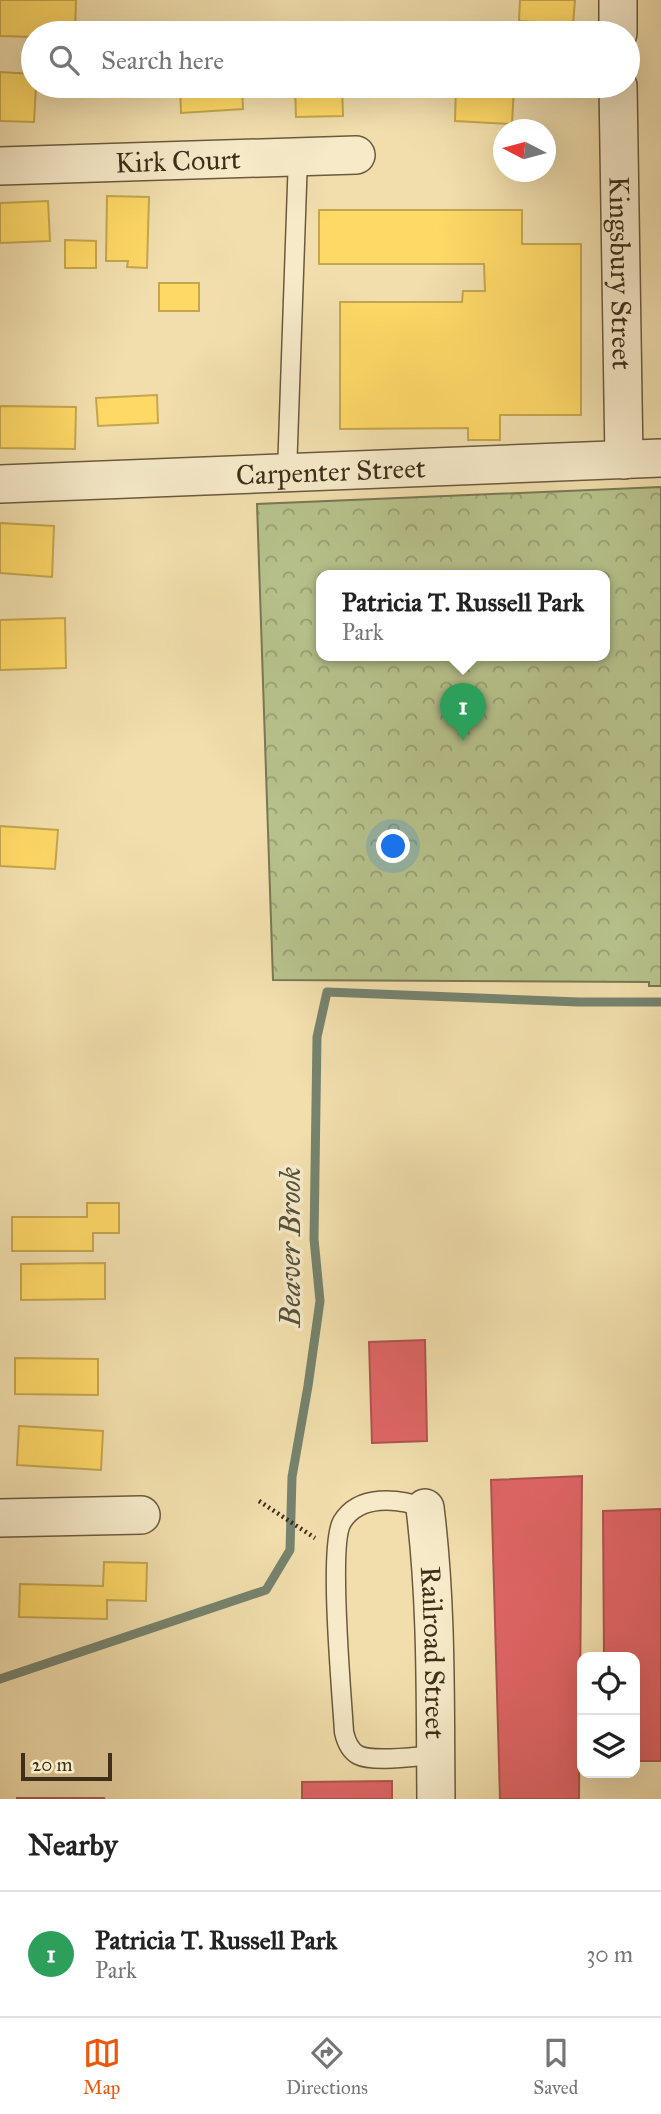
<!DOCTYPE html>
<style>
:root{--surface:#fff;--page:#f6f6f6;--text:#222;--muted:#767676;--line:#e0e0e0;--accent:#ea580c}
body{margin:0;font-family:"IM FELL Great Primer",serif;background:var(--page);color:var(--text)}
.controls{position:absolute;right:21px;bottom:21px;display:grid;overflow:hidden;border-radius:14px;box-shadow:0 7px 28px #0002}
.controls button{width:63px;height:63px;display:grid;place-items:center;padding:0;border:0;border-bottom:2px solid var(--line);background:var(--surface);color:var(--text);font:35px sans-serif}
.compass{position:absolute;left:493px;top:119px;width:63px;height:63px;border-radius:50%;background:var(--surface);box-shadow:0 7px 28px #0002;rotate:276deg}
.scale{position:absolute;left:21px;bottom:18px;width:91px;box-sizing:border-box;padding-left:7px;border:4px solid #3e2e1a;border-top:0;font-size:19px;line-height:24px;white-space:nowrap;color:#3e2e1a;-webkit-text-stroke:5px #f6eac9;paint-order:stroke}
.you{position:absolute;left:394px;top:847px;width:24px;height:24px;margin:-18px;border:5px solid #fff;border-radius:50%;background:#1a73e8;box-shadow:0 0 0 10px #1a73e833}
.badge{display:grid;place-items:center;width:46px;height:46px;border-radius:50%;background:var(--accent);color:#fff;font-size:23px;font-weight:700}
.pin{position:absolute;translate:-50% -58px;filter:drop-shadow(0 2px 4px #0008)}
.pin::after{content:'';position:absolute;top:37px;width:24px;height:21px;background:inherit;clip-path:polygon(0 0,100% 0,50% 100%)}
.popup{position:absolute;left:316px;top:570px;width:294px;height:91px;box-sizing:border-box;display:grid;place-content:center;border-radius:14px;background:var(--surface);filter:drop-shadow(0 2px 5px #0005);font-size:23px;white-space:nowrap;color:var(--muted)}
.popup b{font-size:26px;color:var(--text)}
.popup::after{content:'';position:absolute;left:50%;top:100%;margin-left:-14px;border:14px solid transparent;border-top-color:var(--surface)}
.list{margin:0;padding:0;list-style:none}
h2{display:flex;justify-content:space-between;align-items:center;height:91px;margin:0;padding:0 28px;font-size:30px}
h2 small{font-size:23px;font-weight:400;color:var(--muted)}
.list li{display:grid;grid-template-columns:46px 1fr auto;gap:21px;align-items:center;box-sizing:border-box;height:126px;padding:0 28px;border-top:2px solid var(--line)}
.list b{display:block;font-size:26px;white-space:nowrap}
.list p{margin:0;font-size:23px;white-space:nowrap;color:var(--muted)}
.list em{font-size:23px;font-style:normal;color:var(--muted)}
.icon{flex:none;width:38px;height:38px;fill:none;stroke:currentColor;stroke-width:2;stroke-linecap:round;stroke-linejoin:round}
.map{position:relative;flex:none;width:661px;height:1799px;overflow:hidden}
.search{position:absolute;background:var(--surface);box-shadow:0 7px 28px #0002;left:21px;right:21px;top:21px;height:77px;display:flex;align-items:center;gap:18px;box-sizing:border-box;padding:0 24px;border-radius:38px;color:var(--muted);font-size:26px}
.sheet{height:217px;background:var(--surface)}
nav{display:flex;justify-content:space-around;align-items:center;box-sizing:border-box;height:98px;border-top:2px solid var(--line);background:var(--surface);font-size:19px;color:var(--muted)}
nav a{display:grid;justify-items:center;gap:4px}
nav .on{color:var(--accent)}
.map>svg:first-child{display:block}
</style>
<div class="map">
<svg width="661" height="1799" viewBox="0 0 661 1799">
<defs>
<pattern id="park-crowns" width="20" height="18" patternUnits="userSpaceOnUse" patternTransform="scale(1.75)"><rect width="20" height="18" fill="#b7c28c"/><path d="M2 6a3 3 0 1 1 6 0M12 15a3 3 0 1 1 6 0" fill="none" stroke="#969e72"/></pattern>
</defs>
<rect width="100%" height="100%" fill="#f1deac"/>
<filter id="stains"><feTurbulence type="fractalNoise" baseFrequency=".00286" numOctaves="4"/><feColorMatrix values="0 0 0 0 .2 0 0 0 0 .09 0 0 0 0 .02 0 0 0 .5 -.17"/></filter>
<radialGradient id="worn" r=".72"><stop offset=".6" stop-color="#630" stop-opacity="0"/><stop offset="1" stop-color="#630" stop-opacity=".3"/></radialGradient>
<path fill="url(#park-crowns)" stroke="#7a7853" stroke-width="2" fill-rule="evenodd" d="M661,487V986H649V982L273,980L257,504ZM321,575H605V655H321Z"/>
<g fill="#ffd966" stroke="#c5a64f" stroke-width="2">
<polygon points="0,0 76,0 75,33 33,33 33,37 0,36"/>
<polygon points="520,0 575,0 573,25 519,21"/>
<polygon points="0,72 33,74 33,86 36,86 34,122 0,121"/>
<polygon points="180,86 242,86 243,109 181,113"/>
<polygon points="295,86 342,86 343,116 296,117"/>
<polygon points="456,86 514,88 512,124 455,121"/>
<polygon points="538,86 576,86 576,88"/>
<polygon points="107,196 149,197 147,268 127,267 128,261 106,261"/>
<polygon points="48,201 50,241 0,243 0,203"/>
<polygon points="319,210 522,210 522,244 581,244 581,415 500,415 500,440 468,440 468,428 340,429 340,302 462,302 463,291 485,291 484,264 319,264"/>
<polygon points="65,240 96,241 96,268 65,268"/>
<rect x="159" y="283" width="40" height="28"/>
<polygon points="157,395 158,423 98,426 96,398"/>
<polygon points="0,406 76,407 75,449 0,448"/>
<polygon points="0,523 54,526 52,577 0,573"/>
<polygon points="65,618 66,668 0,670 0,620"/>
<polygon points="0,826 58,830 55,869 0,866"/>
<polygon points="87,1203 119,1203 119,1233 93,1233 93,1251 12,1251 12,1217 87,1217"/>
<polygon points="105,1263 105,1299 21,1300 21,1264"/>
<polygon points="15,1358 98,1359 98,1395 15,1394"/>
<polygon points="19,1426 103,1431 101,1470 17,1465"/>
<polygon points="104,1562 147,1563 146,1601 107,1600 107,1619 19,1617 20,1584 103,1586"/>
</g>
<g fill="#e06666" stroke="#af554f" stroke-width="2">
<polygon points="425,1340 427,1441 372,1443 369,1342"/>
<polygon points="582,1476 579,1799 500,1799 491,1480"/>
<polygon points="661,1509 661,1761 635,1761 635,1657 604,1657 603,1511"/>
<polygon points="392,1781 392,1799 302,1799 302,1782"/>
<rect x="17" y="1798" width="87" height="1"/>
</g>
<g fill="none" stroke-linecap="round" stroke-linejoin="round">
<polyline stroke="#76836e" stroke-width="9" points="0,1679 266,1590 290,1550 292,1477 308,1386 320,1301 314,1239 317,1037 327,992 579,1002 661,1002"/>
<g stroke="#6b5a3e" stroke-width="21">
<g id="service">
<polyline points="287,473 298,157"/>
<path d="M425,1508C398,1498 359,1494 342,1522C328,1546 342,1696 344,1732C346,1741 349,1750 358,1755C374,1763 417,1756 436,1755"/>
</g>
</g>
<g stroke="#6b5a3e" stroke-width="40">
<g id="minor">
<polyline points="618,0 618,33"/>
<path id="s1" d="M618,86L624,460"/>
<path id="s2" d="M0,166L356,155"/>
<path id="s3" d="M0,484L661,458"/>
<path id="s4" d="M425,1508C437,1604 435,1702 436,1799"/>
<polyline points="0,1518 141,1515"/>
</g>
</g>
<polyline stroke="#3e2e1a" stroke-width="4.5" stroke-dasharray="2 3.5" stroke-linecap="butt" points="259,1501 315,1538"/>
<use href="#service" stroke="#f6eac9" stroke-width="18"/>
<use href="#minor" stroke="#f6eac9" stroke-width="37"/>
</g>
<g text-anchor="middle" stroke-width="7" stroke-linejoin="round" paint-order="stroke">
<g font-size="28" fill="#3e2e1a" stroke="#f6eac9">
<text dy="10" stroke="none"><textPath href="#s2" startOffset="178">Kirk Court</textPath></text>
<text dy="10" stroke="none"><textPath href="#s1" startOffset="187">Kingsbury Street</textPath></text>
<text dy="10" stroke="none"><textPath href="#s3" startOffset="331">Carpenter Street</textPath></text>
<text dy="10" stroke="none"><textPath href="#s4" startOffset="145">Railroad Street</textPath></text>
</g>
<g font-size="30" font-style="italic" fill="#55523d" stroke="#f6eac9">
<text transform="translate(290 1247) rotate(-90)" y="10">Beaver Brook</text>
</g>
</g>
<rect width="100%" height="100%" filter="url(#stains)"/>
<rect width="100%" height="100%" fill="url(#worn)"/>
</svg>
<div class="controls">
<button><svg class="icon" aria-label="locate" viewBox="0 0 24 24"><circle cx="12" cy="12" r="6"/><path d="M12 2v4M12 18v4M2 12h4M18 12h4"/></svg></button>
<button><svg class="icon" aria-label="layers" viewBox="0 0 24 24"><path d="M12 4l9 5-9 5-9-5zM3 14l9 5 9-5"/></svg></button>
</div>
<svg class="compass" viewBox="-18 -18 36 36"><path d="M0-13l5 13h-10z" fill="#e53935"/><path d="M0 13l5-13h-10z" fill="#767676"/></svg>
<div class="scale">20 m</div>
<div class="you"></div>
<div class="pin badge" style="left:463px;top:741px;background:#2e9e5b">1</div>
<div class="popup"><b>Patricia T. Russell Park</b>Park</div>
<div class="search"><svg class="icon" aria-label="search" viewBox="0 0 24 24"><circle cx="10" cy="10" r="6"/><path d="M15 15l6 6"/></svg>Search here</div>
</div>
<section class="sheet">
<h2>Nearby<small></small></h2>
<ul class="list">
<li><span class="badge" style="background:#2e9e5b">1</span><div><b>Patricia T. Russell Park</b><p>Park</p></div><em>30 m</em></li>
</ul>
</section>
<nav>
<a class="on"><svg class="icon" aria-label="map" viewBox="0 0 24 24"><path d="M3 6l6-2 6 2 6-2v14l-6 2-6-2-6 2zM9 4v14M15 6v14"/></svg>Map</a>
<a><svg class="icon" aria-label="directions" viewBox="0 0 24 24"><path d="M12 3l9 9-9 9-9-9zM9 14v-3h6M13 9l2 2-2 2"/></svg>Directions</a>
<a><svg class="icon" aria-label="saved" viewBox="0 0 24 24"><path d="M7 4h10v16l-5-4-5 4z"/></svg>Saved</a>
</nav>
